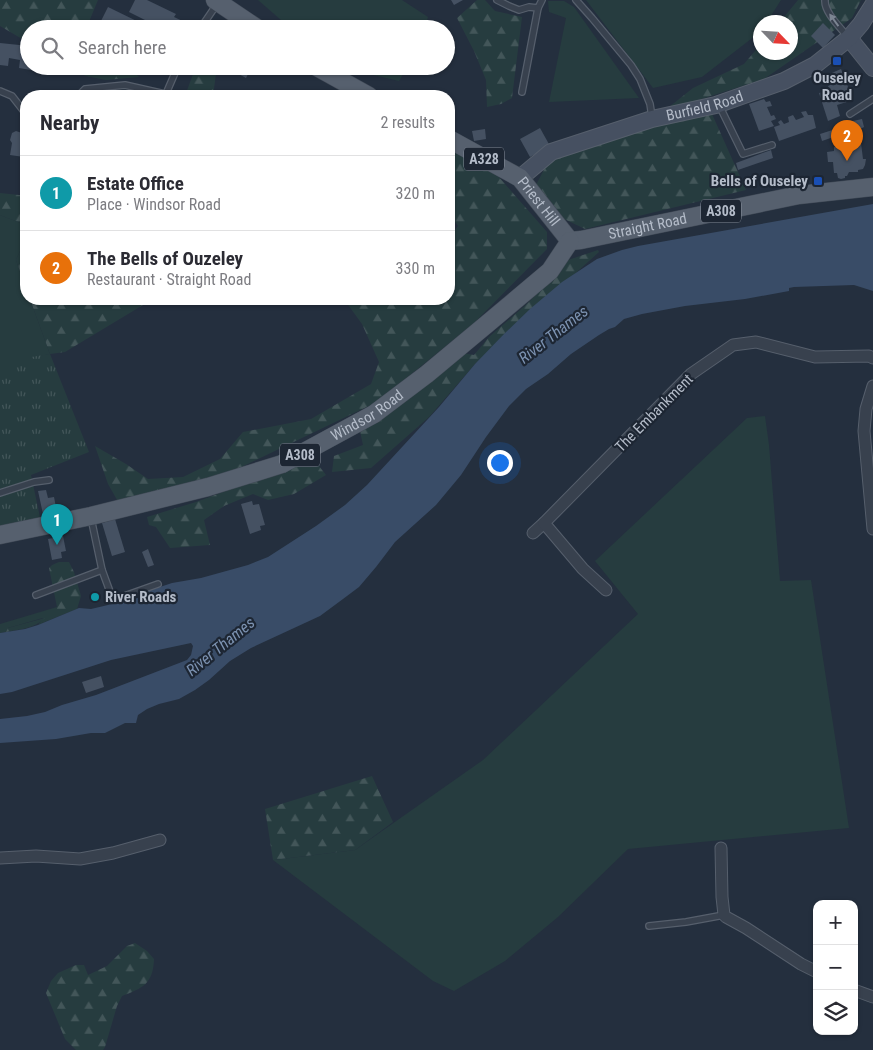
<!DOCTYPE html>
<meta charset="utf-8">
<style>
:root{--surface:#fff;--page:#f7f7f7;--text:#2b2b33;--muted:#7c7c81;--line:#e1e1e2;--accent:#2563eb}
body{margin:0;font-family:"Roboto Condensed",sans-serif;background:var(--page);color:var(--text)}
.controls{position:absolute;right:15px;bottom:15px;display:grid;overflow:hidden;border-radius:10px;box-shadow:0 1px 4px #0004}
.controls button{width:45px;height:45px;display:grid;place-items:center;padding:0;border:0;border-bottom:1px solid var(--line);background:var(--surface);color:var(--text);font:25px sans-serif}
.compass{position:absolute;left:753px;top:15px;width:45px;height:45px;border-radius:50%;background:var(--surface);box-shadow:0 1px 4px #0004;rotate:115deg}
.you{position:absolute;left:499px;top:462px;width:18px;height:18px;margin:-12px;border:4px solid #fff;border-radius:50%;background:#1a73e8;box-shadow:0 0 0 8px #1a73e833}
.badge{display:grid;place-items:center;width:32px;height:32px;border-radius:50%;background:var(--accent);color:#fff;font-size:16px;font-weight:700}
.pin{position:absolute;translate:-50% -41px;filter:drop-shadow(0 1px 2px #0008)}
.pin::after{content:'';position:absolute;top:26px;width:18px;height:15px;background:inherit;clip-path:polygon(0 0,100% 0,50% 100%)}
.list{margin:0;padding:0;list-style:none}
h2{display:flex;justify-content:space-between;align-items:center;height:65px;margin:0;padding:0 20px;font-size:21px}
h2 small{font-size:16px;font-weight:400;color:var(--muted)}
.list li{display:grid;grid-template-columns:32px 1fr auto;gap:15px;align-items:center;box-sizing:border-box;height:75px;padding:0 20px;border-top:1px solid var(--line)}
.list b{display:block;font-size:19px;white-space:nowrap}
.list p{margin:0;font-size:16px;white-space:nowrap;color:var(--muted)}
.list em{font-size:16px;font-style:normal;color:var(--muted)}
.icon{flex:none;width:28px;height:28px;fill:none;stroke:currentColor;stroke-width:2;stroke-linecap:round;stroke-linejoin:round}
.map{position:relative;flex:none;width:873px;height:1050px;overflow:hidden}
.search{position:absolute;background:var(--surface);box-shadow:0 1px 4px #0004;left:20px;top:20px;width:435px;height:55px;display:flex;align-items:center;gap:12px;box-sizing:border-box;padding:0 18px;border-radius:28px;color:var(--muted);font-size:19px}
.panel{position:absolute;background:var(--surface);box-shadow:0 1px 4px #0004;left:20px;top:90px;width:435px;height:215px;border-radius:20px}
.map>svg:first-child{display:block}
</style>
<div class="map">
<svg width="873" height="1050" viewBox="0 0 873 1050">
<defs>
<pattern id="forest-firs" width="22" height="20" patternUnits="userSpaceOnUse" patternTransform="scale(1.25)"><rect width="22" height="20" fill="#263c3f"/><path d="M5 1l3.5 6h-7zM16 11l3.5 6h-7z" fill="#435659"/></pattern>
<pattern id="park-tufts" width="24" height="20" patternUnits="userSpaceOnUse" patternTransform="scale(1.25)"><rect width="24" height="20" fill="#263c3f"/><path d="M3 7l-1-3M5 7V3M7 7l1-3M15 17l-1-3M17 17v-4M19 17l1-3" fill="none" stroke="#435659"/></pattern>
</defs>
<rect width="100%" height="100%" fill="#242f3e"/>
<g fill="#263c3f">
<polygon points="258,0 402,0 428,17 425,29 296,29 281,20"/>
<polygon points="586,0 781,0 767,22 760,22 760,32 702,77 653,88"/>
<polygon points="548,1 564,1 574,7 639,98 549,102 566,18 549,12"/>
<polygon points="356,66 408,66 399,81 369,74"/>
<polygon points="0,215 26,225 26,238 16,260 26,288 26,299 30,299 50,354 0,365"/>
<polygon points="765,416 769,445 780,581 811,580 849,828 628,849 558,917 505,961 454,991 433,981 273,860 355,850 483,760 638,614 595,561 747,418"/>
<polygon points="57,607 57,617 38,625 43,618 8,628 6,632 0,633 0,624"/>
</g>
<g fill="url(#forest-firs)">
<polygon points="0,0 98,0 86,29 29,29 29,43 0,26"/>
<polygon points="477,0 485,0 495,11 522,17 512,98 501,104 487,107 486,80 474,51 457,18"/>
<polygon points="798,0 861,0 852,18 764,79 664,111 693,88 744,64 760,45 760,52 790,52 790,22 780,22"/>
<polygon points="63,66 126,66 139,77 106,80 86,76"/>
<polygon points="196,66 217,66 213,96 185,96"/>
<polygon points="712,114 746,190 585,229 556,215 535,187 549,160 644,129"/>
<polygon points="449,148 497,175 547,232 547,249 474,323 377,402 233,471 120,505 108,484 95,446 126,464 148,479 183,477 220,459 243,432 311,419 371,384 379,362 362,324 346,302 349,299 449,299 449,237 458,226 449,213"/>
<polygon points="0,193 19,195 26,195 26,225 0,215"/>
<polygon points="26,238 26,288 16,260"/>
<polygon points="598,250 599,252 475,364 429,417 371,468 332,472 334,456 363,445 360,431 394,410 462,353 474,355 489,337 528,303 568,260"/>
<polygon points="30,299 165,299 143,305 65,352 50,354"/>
<polygon points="304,462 319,466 326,475 294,494 268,500 253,494 224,506 204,520 210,545 170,548 156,527 149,525 147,517 196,502"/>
<polygon points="59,562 69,562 74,572 81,596 77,609 57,617 57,607 49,568 52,565"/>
<path d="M45,618C33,629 21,629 6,632L8,628Z"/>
<polygon points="372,776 393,822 355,850 273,860 265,809"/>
<path d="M135,943L147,951L154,959C153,984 143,988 122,996L117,1006L105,1047L103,1050H76L65,1039L46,993L51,981L58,973L76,965H84L88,975L107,966L127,946Z"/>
</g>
<polygon fill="url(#park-tufts)" points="50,354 89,452 31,475 41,522 0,531 0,362"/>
<polygon fill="#394c67" points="873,204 873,291 854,285 794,287 789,288 789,291 745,299 685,306 642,314 624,319 615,327 609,329 599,335 571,354 548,374 526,389 509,406 486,437 461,475 436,505 395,542 376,567 359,587 343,599 320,616 251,648 230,661 209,680 195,690 179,699 159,704 147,709 138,715 136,723 125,723 105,733 91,733 56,739 0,743 0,719 27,716 45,712 62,705 96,695 187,660 191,655 193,646 191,643 111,660 12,692 0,694 0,633 25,629 38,625 79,608 91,609 142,597 142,593 172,583 201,578 248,565 268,557 316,526 345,505 367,485 439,407 475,364 504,334 530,309 562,282 597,259 622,250 638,246"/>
<g fill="#455162">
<polygon points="135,0 147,0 176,14 174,17 191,25 189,29 163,29 129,12"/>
<polygon points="451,0 463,0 454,5"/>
<polygon points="108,7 153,29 117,29 101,21"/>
<polygon points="210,20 224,29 204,29"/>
<polygon points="823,23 835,35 823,48 811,36"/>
<polygon points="0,43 29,46 29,66 31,66 31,70 19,68 20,60 9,58 8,66 0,65"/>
<polygon points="163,66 168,66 163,75 160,74"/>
<polygon points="238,66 252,66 246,78 235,72"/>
<polygon points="841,69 853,100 837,105 840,116 828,121 819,93 830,90 828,86 832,84 827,75"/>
<polygon points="764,99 766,102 770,101 772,106 767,107 771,116 774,115 776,119 771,121 774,126 759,131 749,104"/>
<polygon points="806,111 808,115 813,115 816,128 779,141 774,127 780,125 778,122 781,120 784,124 789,122 788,117 793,115 796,120 804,117 801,112"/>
<polygon points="862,119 864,127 849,135 848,132 822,141 820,134 845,126 844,123"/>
<polygon points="23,127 26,128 26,160 24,159 24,157 10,155 12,143 10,140 12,133 16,131 22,133"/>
<polygon points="540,128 550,146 530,157 520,139"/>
<polygon points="485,129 486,139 474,141 472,131"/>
<polygon points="861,143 863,159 866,159 865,165 863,169 858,170 858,172 849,172 847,176 845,176 845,178 841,179 838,178 837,173 834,173 833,162 828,162 827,152 834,151 834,147 842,145 842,149 853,148 852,145"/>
<polygon points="771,150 773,158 738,170 736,163"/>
<polygon points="46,490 48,498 54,497 57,512 43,514 38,491"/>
<polygon points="252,501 253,505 259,504 265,525 260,526 261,530 250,534 241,504"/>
<polygon points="115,519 125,552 112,556 102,523"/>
<polygon points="63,536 66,551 61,552 62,558 52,560 48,539"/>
<polygon points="148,549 154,565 148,567 142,552"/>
<polygon points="101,676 104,687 86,693 82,682"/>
</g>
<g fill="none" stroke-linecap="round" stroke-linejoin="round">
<g stroke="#565f6c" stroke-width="8">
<g id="service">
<polyline points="497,0 509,6 519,10 529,7 538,8 542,0"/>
<polyline points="576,0 592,18 631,65 640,79 650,104 652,117"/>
<path d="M825,0C824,12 840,27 847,36"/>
<polyline points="200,29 217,4"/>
<polyline points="0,91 12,96 26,114"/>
<polyline points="522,92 538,8"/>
<polyline points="78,96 85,89 125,85 165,94"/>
<polyline points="165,96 178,66"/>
<polyline points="719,105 743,154 772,145"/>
<polyline points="850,114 873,99"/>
<polyline points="0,493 34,482 49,480"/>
<polyline points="91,518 102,570 113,600 158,584"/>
<polyline points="36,595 102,570"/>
<polyline points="649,926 686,922 724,915"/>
</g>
</g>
<g stroke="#565f6c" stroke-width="13">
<g id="minor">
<polyline points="873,386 866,409 864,431 873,529"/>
<polyline points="533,533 544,523"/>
<polyline points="606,590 583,569 544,523 691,374 733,345 756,342 815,357 869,356 873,358"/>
<polyline points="721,848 722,897 724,915 726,917 746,928 801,964 817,972"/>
<polyline points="0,858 36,856 80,859 113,853 160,840"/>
<polyline points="854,990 873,997"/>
</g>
</g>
<g stroke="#565f6c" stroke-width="18">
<g id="secondary">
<polyline points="849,38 873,68"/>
<path id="s1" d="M520,178L551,152L652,119L716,105L784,81L815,65L849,38L861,24L873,5"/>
</g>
</g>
<g stroke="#414a57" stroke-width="19">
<g id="primary">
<polyline points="215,0 258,29"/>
<polyline points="315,66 369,96"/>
<path id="s2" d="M449,139L520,178L570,241"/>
<path id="s3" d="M570,241L581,240L799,195L873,187"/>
<path id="s4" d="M0,535L91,516L208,487L282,464L374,414L427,374L487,324L550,271L570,241"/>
</g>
</g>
<use href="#service" stroke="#38414e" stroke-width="5.5"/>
<use href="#minor" stroke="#38414e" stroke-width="11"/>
<use href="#secondary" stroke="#465061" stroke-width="16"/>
<use href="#primary" stroke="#56606e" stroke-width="18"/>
</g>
<defs><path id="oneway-solid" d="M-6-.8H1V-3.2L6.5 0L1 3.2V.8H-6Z" transform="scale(1.25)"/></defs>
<use fill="#7c8592" href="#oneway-solid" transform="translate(834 20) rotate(-126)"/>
<g fill="#1a4fb4" stroke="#1d2633" stroke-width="2">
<rect x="832" y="56" width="10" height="10" rx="2.5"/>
<rect x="813" y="176" width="10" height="10" rx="2.5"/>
</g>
<circle fill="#0f9aa8" stroke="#1d2633" stroke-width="2" cx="95" cy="597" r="5"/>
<g text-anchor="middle" stroke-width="4.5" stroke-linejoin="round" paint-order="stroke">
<g fill="#1d2633" stroke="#878f9c" stroke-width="1">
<rect x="464" y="147.5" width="40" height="23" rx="4"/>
<rect x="701" y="199.5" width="40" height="23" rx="4"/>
<rect x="280" y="443.5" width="40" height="23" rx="4"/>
</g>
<g font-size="14" font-weight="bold" fill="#b4bcc9">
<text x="484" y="164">A328</text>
<text x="721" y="216">A308</text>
<text x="300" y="460">A308</text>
</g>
<g font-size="15" font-weight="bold" fill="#b4bcc9" stroke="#1d2633">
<text x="837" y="83">Ouseley<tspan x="837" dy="17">Road</tspan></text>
<text x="808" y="186" text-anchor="end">Bells of Ouseley</text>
<text x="105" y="602" text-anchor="start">River Roads</text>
</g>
<g font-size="15" fill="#b4bcc9" stroke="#1d2633">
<text dy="5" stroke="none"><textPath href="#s1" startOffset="201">Burfield Road</textPath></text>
<text dy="5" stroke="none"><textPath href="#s2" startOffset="111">Priest Hill</textPath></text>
<text dy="5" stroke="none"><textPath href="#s3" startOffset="79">Straight Road</textPath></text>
<text transform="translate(654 413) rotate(-45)" y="5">The Embankment</text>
<text dy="5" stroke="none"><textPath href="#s4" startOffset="389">Windsor Road</textPath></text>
</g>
<g font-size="16" font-style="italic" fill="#7c92b1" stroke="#1d2633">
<text transform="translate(553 334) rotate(-38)" y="6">River Thames</text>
<text transform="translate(220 646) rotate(-39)" y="6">River Thames</text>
</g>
</g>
</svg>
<div class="controls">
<button>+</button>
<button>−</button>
<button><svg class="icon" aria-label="layers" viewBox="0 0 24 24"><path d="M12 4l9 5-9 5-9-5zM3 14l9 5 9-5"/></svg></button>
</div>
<svg class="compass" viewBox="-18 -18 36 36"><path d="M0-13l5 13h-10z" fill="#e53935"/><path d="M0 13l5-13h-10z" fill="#7c7c81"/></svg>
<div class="you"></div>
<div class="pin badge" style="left:57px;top:545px;background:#0f9aa8">1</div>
<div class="pin badge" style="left:847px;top:161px;background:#e8710a">2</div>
<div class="search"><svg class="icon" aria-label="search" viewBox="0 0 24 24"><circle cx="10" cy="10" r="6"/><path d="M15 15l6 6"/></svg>Search here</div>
<section class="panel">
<h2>Nearby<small>2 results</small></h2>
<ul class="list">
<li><span class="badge" style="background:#0f9aa8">1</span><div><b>Estate Office</b><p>Place · Windsor Road</p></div><em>320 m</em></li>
<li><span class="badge" style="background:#e8710a">2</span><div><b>The Bells of Ouzeley</b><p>Restaurant · Straight Road</p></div><em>330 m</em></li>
</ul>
</section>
</div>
